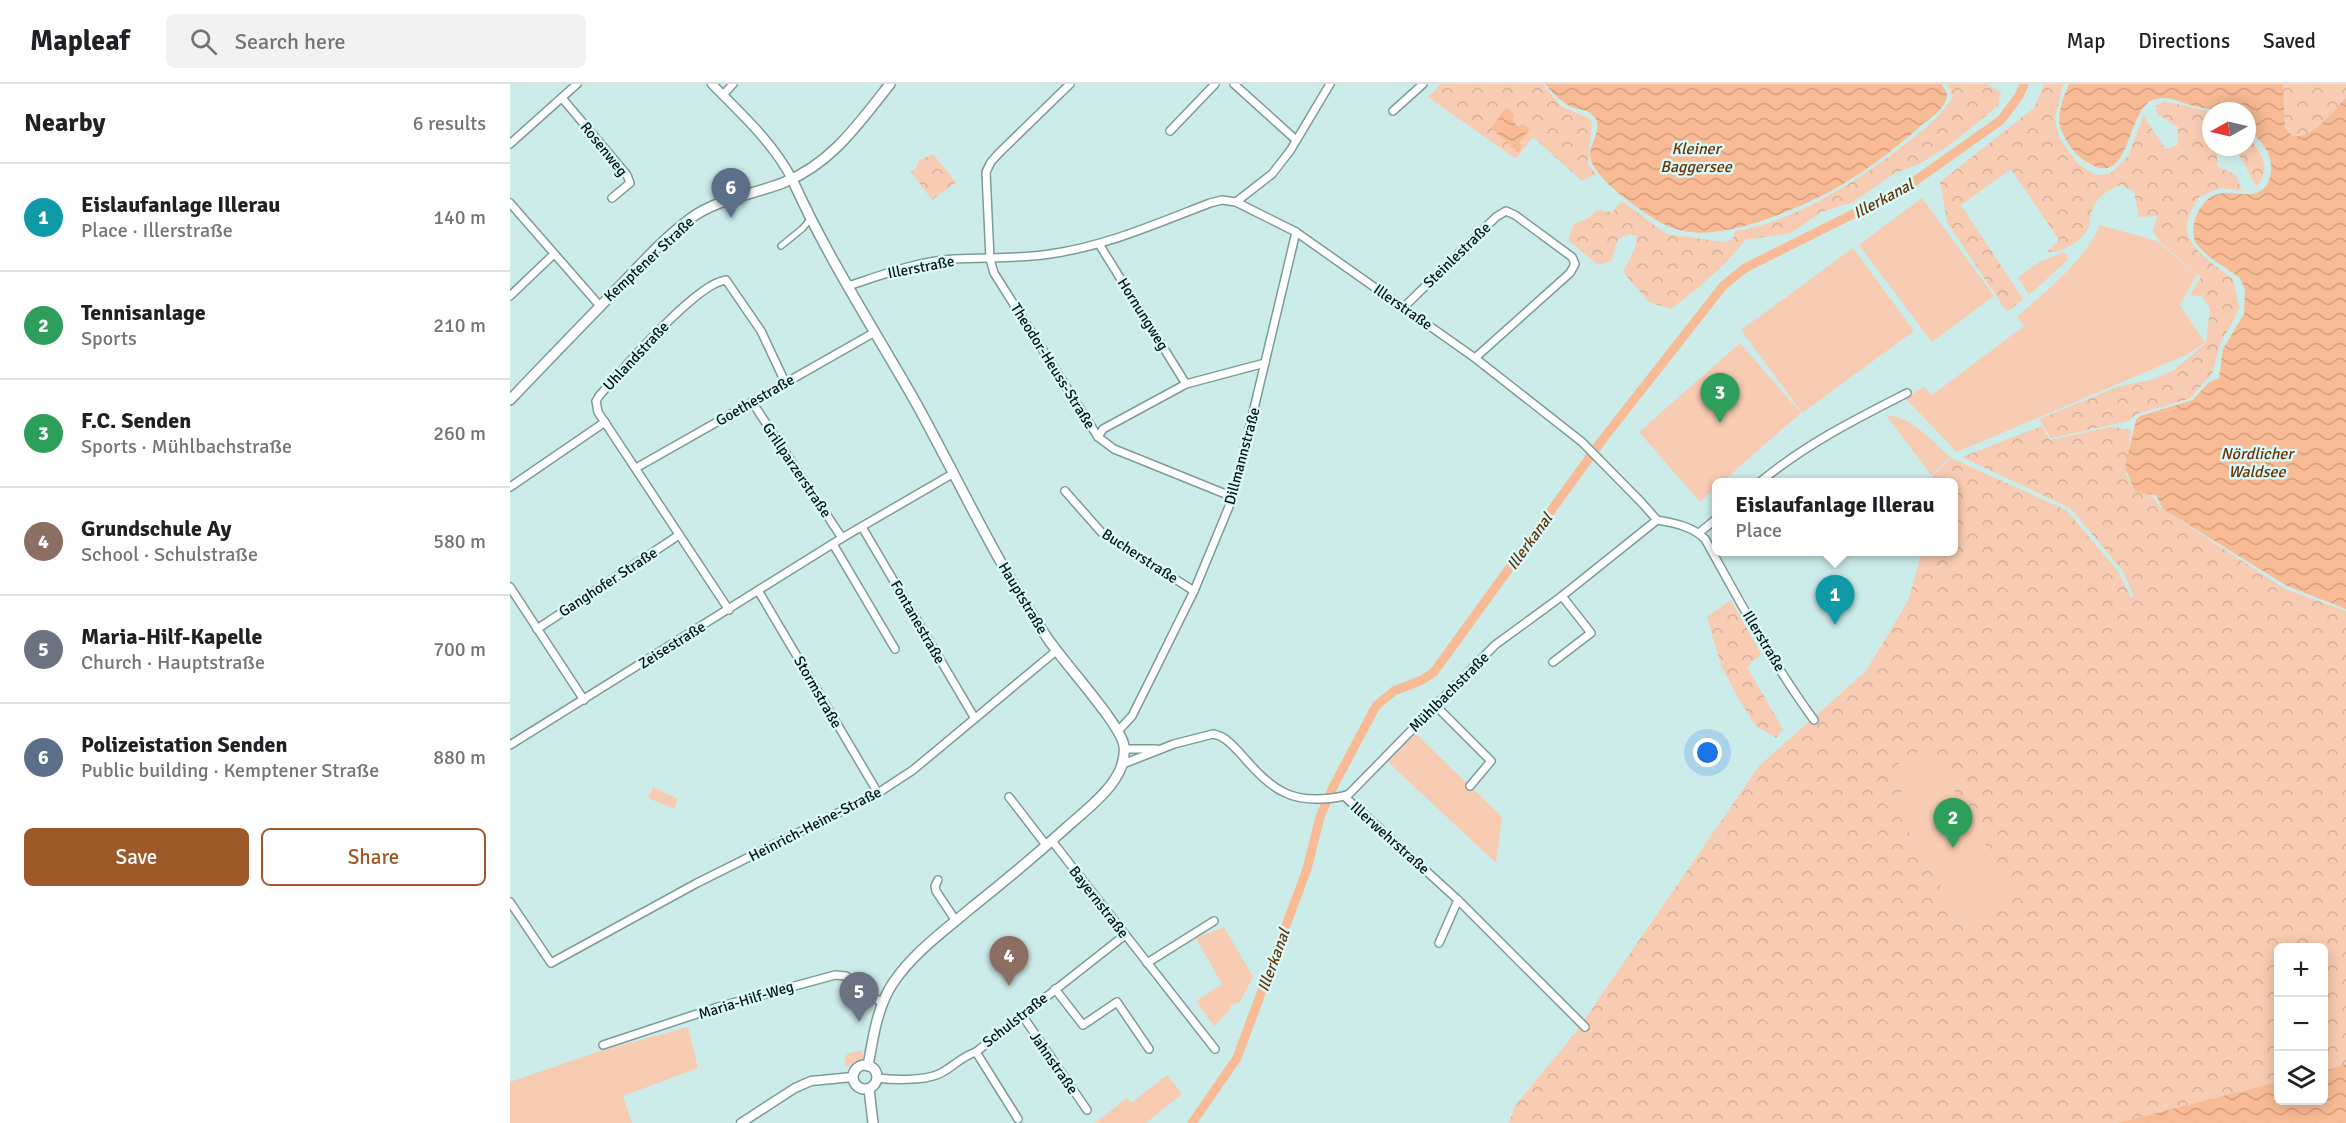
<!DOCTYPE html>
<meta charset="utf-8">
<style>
:root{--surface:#fff;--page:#f2f2f2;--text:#202124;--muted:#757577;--line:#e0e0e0;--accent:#9d592a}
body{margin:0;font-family:Signika,sans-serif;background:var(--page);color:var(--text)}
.controls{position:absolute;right:18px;bottom:18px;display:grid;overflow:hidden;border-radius:9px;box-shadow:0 3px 15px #0003}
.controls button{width:54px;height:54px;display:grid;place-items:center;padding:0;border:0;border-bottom:2px solid var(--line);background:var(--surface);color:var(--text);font:30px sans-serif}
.compass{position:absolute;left:1692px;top:18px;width:54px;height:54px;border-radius:50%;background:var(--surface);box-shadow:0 3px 15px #0003;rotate:262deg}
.you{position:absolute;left:1198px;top:669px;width:21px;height:21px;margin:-15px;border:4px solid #fff;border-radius:50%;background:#1a73e8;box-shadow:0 0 0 9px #1a73e833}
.badge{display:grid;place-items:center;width:39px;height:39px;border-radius:50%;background:var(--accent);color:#fff;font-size:20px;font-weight:700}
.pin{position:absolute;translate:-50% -50px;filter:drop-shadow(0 2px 3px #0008)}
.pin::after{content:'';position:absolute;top:32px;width:21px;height:18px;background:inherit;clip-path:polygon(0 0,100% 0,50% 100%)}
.popup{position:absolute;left:1202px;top:394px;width:246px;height:78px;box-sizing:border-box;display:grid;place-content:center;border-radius:9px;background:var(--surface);filter:drop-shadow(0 2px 4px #0005);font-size:20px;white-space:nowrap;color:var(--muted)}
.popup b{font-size:22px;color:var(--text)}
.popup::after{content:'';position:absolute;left:50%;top:100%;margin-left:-12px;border:12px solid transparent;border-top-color:var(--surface)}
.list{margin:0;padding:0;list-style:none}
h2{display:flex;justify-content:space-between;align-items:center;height:78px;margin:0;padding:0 24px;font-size:26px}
h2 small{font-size:20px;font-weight:400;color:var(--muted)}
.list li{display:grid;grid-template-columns:39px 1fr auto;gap:18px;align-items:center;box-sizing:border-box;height:108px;padding:0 24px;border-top:2px solid var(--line)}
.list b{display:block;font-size:22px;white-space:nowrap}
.list p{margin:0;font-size:20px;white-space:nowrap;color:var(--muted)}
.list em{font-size:20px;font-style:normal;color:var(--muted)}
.actions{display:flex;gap:12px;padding:18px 24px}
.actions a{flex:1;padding:14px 0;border:2px solid var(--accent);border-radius:9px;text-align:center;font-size:21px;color:var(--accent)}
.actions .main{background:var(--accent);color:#fff}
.icon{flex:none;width:33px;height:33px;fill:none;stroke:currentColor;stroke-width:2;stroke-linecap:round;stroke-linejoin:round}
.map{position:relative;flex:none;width:1836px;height:1039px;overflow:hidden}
header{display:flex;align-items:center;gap:36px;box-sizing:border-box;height:84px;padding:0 30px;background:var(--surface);border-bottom:2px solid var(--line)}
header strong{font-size:28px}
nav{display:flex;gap:33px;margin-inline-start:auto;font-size:21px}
.search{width:420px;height:54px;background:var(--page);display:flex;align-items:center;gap:15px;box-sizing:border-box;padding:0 21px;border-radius:9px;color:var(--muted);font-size:22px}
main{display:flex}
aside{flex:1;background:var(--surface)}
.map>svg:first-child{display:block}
</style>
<header>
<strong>Mapleaf</strong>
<div class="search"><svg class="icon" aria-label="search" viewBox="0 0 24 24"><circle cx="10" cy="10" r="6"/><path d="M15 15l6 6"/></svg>Search here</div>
<nav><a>Map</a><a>Directions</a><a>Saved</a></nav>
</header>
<main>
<aside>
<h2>Nearby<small>6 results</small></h2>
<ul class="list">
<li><span class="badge" style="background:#0f9aa8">1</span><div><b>Eislaufanlage Illerau</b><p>Place · Illerstraße</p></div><em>140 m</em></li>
<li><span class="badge" style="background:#2e9e5b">2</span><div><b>Tennisanlage</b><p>Sports</p></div><em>210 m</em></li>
<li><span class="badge" style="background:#2e9e5b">3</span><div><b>F.C. Senden</b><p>Sports · Mühlbachstraße</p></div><em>260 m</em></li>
<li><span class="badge" style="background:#8d6e63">4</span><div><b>Grundschule Ay</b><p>School · Schulstraße</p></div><em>580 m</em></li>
<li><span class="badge" style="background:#6b7280">5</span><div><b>Maria-Hilf-Kapelle</b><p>Church · Hauptstraße</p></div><em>700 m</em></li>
<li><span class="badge" style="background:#5c6f8a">6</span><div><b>Polizeistation Senden</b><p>Public building · Kemptener Straße</p></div><em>880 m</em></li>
</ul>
<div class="actions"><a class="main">Save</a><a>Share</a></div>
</aside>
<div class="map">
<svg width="1836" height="1039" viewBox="0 0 1836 1039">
<defs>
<pattern id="forest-crowns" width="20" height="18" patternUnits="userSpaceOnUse" patternTransform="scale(1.5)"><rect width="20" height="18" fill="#f8ccb2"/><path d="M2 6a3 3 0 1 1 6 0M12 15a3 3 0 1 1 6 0" fill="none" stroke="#d3ae98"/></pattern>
<pattern id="water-waves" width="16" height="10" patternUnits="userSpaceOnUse" patternTransform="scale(1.5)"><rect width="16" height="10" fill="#f8bb95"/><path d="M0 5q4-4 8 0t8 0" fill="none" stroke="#d3a080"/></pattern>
</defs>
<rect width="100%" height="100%" fill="#ccecea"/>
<g fill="#f8ccb2">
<polygon points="1412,114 1484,212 1422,258 1349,161"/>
<path d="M1590,141L1647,157L1687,190L1670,221L1695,259L1674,272L1447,368L1395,314L1414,303L1422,311L1514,242L1507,233C1537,206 1573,179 1590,141Z"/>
<polygon points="1343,164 1404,247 1292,329 1231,246"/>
<polygon points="1554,168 1559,175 1519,211 1508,193 1531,177"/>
<polygon points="1230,259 1291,329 1212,398 1206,398 1206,403 1190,418 1129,348"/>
<path d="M1376,331C1401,332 1422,357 1440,373L1421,391Z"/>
<polygon points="905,649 992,733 986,779 878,678"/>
<polygon points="1418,661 1507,813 1456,844 1380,716 1397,703 1385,682"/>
<polygon points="143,703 168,715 164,725 138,714"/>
<polygon points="714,843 743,893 730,918 721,921 719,927 704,942 686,917 712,900 686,854"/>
<polygon points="178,943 188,984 113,1012 122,1039 0,1039 0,998 93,966"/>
<polygon points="352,966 353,976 336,983 335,975 337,970"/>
<polygon points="657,991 672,1010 636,1039 585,1039 617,1014 621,1019"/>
</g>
<g fill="url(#forest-crowns)" fill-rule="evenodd">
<polygon points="931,0 1033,0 1051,22 1082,36 1078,81 1086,90 1072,97 1023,53 1006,75 918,13"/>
<path d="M1437,0H1477L1491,8L1488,22L1441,60L1409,80L1385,89L1343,118L1311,128L1281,149L1235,156C1214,184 1188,204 1161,225L1139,218L1113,188L1125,165L1127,152L1119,150L1108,155L1101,177L1088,181L1058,156L1064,140L1079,134L1087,126L1102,128L1112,117L1156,150L1215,158L1223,155L1225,147C1283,139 1347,97 1393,62C1412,47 1429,34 1443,14Z"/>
<path d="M1534,0H1553L1545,35L1549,54L1569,81L1586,91L1600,90L1618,72L1634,31C1640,44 1649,53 1655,65L1668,61V43L1647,30L1646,22L1654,17L1701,28V63H1719L1707,71V82L1726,91L1732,107L1711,104L1689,113C1684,123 1675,136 1677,148C1681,166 1709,185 1723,195L1729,223L1723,238L1711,257L1702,290L1679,315L1627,330L1618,337L1601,341L1541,354L1529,335L1610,302L1641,296L1664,286L1696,259L1700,225L1692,212L1680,211L1691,193L1650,158L1643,147L1647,132L1629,133L1624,108L1611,101C1598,105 1586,114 1581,128C1580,133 1580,138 1579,142C1574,157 1551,170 1537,168L1549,156L1501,85L1451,121L1513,215L1497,228L1437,138L1430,98L1524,24Z"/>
<path d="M1773,0H1836V14C1822,27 1803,56 1782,52L1775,44Z"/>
<path d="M1737,50C1749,68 1763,82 1747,102C1737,90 1734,71 1720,63H1737Z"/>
<polygon points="423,70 446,98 422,116 401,88 406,84 409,76"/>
<path d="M1532,342L1540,356L1600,343L1621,346L1616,391L1624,405L1642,410L1626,421L1642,411L1650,423L1775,505L1836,527V980L1814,987V864H1768V998L1607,1039H999L1005,1022L1066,948L1249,682L1356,587L1398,517L1412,468H1444V398H1416L1441,374L1556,426L1608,487L1621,514L1624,512L1613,487L1560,424L1452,373ZM1418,662L1506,813L1456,844L1380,716L1397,703L1385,682Z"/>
<polygon points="1221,516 1251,570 1237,583 1273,645 1266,654 1245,641 1228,614 1211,581 1197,533"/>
</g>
<g fill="url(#water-waves)">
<path d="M1035,0H1431C1435,5 1439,10 1436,16C1433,25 1422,33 1414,39C1376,73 1333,105 1285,124C1264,133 1239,142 1216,146C1197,150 1176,150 1158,142C1138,133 1079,93 1080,70C1081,57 1091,48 1086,35C1078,23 1067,27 1056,20C1048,15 1041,7 1035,0Z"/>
<path d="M1559,0H1773L1775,44L1782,52C1803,56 1822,27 1836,14V525L1777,502L1653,425L1646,411L1627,408L1624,405L1615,383L1626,336L1630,332L1683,316L1698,299L1709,294L1713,265L1734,230L1735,206L1730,194C1716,183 1696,174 1686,159C1678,144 1689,117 1705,111C1718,106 1733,113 1747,109C1753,106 1757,102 1759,96C1767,74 1753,58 1737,45V27C1720,27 1704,26 1687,23C1671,20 1660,10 1643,16C1617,25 1621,101 1582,81C1568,74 1559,63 1552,48C1545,32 1553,15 1559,0Z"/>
<polygon points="996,24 1004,30 1003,38 1009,43 1012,40 1020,44 1009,59 1012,62 1008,68 981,44"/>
<polygon points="1836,980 1836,1039 1607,1039 1768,998 1768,1016 1814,1016 1814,987"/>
</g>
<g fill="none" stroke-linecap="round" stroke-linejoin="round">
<polyline stroke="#f8bb95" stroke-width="9" points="682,1039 727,974 797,785 810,733 823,703 866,622 884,607 912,596 924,588 1093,355 1213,202 1235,184 1395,104 1491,36 1509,12 1514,0"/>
<g stroke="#7d9b9a" stroke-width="8">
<polyline id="pedestrian" points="271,162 293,144 301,134"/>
</g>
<g stroke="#7d9b9a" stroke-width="10">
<g id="minor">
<polyline points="560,0 489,69 481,78 476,88 480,175 484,189 588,353 604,365 723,413"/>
<polyline points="724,0 786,56"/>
<polyline points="213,11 223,0"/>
<polyline points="52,14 117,91 120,99 102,114"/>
<polyline points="883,27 913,0"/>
<polyline points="660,47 705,0"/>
<polyline points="0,60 67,0"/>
<polyline points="726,118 762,90 780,67 820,0"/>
<polyline points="0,119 90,222"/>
<polyline points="589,160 676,300"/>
<path d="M338,202C372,191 408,177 444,175C476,173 508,175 540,170C596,162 648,139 700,119L712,116L726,118L786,148L965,274L1072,358L1132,419L1147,436C1164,439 1182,442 1195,455C1229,516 1262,579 1304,636"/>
<polyline points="0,212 43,171"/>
<polyline points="894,223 986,133 996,127 1005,131 1062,173 1065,180 1060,189 965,274"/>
<polyline points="242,318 332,454"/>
<polyline points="588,353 593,345 676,300 755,279"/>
<polyline points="126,384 365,248"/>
<path d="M1250,398C1296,360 1344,336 1397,309"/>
<polyline points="0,403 95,338"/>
<polyline points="555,407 592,449 684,507"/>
<polyline points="352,443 464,633"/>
<polyline points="1189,449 1206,435"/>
<polyline points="323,460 385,565"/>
<polyline points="0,503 74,616"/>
<polyline points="249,508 368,709"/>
<path d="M219,526L88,328L86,317L89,312C111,287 186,199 216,196L251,247L275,298"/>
<polyline points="27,545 169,451"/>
<polyline points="1043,578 1081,549 1052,512"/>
<polyline points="925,621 981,677 960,702"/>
<polyline points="609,646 622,632 641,594 684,507 723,413 786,148"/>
<polyline points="0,661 332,454 444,389"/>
<polyline points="614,665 646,665"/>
<path d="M613,680L664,660L703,650C715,652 721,660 729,668C762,706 781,723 834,712L948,816L1075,943"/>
<polyline points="834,712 839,710 985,561 1052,512 1147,436"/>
<polyline points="499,713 536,761"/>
<polyline points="542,757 705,965"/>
<polyline points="428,796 425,802 426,807 446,837"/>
<polyline points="0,818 41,879 187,799 368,709 403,686 546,567"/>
<polyline points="929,859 948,816"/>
<polyline points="637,879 704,837"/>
<polyline points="545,905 573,941 607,918 639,965"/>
<polyline points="512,931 577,1026"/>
<polyline points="93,961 208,923 325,891 336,892 373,920"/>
<polyline points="466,968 508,1035"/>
<path d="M367,994C383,996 413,997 429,990C442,984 452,972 466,968L615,851"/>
</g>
</g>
<g stroke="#7d9b9a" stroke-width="11">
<g id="tertiary">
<path d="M202,0C231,30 262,57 282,95"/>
<polyline points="231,1039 285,1004 301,997 343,993"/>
</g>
</g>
<g stroke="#7d9b9a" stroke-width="12">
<g id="secondary">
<path d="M282,95C317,173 364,245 406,319C449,397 486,478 536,552C551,576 611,640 614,662C618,696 579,723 557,743C526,771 494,798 461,824C434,847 403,869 383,899C367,923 363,954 358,982"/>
<path d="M0,316C36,278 72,241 108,204C131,180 154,154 181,134C209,114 243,111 275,98C322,79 349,39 380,0"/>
<circle cx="355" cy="993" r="12"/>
<polyline points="359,1005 363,1039"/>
</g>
</g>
<use href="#pedestrian" stroke="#fff" stroke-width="5"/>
<use href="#minor" stroke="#fff" stroke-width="7"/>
<use href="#tertiary" stroke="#fff" stroke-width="8"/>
<use href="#secondary" stroke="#fff" stroke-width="9"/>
</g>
<g text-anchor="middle" stroke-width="5" stroke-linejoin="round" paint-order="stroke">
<g font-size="15" fill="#0a1515" stroke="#d9f9f8">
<text transform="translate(94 65) rotate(51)" y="5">Rosenweg</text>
<text transform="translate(947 171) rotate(-44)" y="5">Steinlestraße</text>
<text transform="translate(139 175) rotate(-43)" y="5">Kemptener Straße</text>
<text transform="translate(411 183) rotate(-11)" y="5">Illerstraße</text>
<text transform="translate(893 223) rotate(35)" y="5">Illerstraße</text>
<text transform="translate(633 230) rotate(58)" y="5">Hornungweg</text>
<text transform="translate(126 272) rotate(-47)" y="5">Uhlandstraße</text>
<text transform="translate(543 282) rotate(58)" y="5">Theodor-Heuss-Straße</text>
<text transform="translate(245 316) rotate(-30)" y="5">Goethestraße</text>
<text transform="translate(732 372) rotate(-75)" y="5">Dillmannstraße</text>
<text transform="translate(287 386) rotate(56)" y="5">Grillparzerstraße</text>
<text transform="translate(630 472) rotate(33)" y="5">Bucherstraße</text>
<text transform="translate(98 498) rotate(-33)" y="5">Ganghofer Straße</text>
<text transform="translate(513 514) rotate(59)" y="5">Hauptstraße</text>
<text transform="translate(408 538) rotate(60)" y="5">Fontanestraße</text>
<text transform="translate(1254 557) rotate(59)" y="5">Illerstraße</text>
<text transform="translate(162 561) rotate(-32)" y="5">Zeisestraße</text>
<text transform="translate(308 608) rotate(60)" y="5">Stormstraße</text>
<text transform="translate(939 608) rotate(-45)" y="5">Mühlbachstraße</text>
<text transform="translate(305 740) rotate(-27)" y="5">Heinrich-Heine-Straße</text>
<text transform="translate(880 754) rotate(42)" y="5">Illerwehrstraße</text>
<text transform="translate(589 818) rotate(52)" y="5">Bayernstraße</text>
<text transform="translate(236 916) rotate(-17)" y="5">Maria-Hilf-Weg</text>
<text transform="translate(505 936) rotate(-38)" y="5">Schulstraße</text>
<text transform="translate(544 979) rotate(55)" y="5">Jahnstraße</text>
</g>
<g font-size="16" font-style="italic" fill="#6a3407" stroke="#d9f9f8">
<text x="1186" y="70">Kleiner<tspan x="1186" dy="18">Baggersee</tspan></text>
<text transform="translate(1373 114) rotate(-28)" y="6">Illerkanal</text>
<text x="1747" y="375">Nördlicher<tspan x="1747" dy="18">Waldsee</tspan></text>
<text transform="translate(1019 457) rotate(-54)" y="6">Illerkanal</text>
<text transform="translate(763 876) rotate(-70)" y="6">Illerkanal</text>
</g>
</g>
</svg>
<div class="controls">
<button>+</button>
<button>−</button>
<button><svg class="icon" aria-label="layers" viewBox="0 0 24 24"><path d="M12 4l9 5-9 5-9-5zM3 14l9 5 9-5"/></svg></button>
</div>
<svg class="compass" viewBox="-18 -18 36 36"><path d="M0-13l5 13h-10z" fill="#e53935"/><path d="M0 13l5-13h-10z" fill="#757577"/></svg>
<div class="you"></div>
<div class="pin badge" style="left:1325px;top:541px;background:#0f9aa8">1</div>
<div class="popup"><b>Eislaufanlage Illerau</b>Place</div>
<div class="pin badge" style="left:1443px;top:764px;background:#2e9e5b">2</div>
<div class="pin badge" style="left:1210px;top:339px;background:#2e9e5b">3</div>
<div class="pin badge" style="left:499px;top:902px;background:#8d6e63">4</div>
<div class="pin badge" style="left:349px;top:938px;background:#6b7280">5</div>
<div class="pin badge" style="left:221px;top:134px;background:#5c6f8a">6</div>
</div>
</main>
